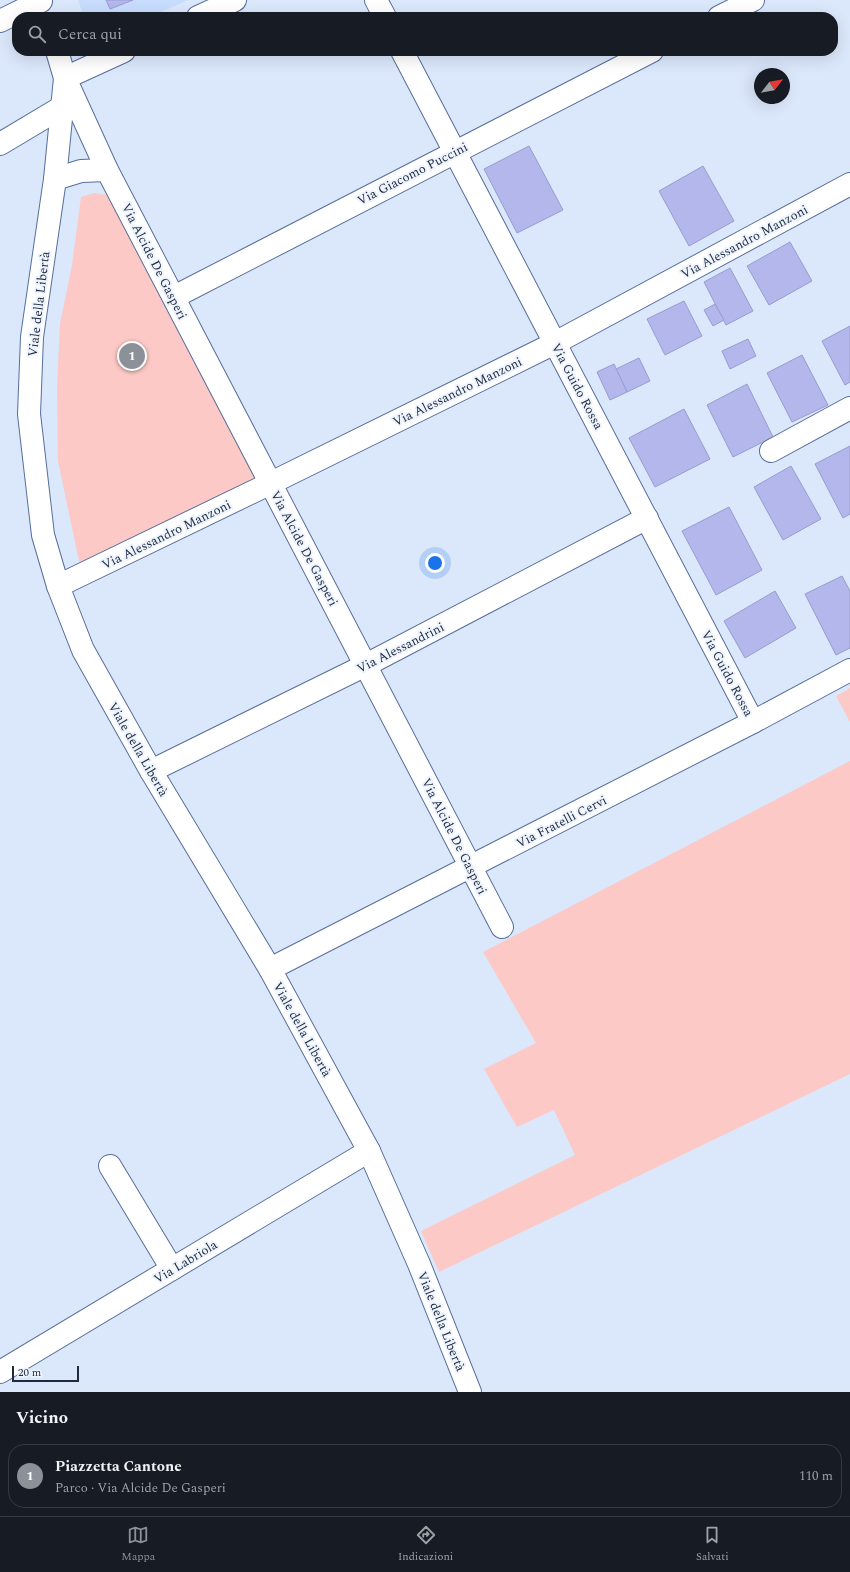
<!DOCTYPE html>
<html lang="it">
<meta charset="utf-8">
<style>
:root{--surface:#171b24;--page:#20242c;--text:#f1f3f6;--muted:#9ea1a6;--line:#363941;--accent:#8c9099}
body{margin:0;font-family:Spectral,serif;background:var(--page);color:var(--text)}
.compass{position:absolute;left:754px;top:68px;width:36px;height:36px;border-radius:50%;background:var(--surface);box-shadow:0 4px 16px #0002;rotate:59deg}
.scale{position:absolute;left:12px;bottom:10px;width:67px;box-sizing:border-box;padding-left:4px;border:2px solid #1f2a3c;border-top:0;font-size:11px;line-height:14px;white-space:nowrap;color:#1f2a3c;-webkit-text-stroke:3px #eef4fe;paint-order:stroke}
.you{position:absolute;left:435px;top:563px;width:14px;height:14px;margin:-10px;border:3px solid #fff;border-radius:50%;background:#1a73e8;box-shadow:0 0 0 6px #1a73e833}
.badge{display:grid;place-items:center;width:26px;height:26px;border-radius:50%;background:var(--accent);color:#fff;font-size:13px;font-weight:700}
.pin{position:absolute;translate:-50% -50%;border:2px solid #fff;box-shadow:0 1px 4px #0006}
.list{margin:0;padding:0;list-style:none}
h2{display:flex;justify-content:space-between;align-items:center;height:52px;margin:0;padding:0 16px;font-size:17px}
h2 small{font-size:13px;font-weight:400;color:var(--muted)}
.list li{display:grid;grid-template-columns:26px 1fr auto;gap:12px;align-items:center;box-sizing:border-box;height:64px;margin:0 8px 8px;padding:0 8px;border:1px solid var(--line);border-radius:16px}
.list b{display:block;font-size:15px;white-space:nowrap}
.list p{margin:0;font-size:13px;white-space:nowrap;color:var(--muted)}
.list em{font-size:13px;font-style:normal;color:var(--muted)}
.icon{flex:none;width:22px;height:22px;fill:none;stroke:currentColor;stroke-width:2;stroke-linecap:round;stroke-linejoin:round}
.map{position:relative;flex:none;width:850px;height:1392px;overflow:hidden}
.search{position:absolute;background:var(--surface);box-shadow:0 4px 16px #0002;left:12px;right:12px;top:12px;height:44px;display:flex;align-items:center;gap:10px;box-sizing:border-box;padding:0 14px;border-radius:16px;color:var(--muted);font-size:15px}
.sheet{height:124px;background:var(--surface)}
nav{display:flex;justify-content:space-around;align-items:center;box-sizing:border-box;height:56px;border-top:1px solid var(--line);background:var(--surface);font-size:11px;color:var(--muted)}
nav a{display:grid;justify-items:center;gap:2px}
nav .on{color:var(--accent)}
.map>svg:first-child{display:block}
</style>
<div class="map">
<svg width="850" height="1392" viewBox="0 0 850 1392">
<rect width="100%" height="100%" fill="#dbe7fb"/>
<polygon fill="#c8dcfd" points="78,0 188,0 150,17 84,17"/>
<g fill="#fcc9c6">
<polygon points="94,193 122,197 271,483 82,575 58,461 57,388 60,324 72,265 81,197"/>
<polygon points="850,688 850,722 836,696"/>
<polygon points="850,761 850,1074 439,1272 421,1231 575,1155 554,1110 517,1127 484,1069 536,1043 483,952"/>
</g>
<g fill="#b3b7ec" stroke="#989ccf">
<polygon points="106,0 133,0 110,9"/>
<polygon points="529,146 563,210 517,233 484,169"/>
<polygon points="703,166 734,221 689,246 659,191"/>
<polygon points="790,242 812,281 769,305 747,266"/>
<polygon points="730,268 753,311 726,325 704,282"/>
<polygon points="684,301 702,336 665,355 647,319"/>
<polygon points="715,304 724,320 713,326 704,310"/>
<polygon points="850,326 850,382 845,385 822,341"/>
<polygon points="748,339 756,356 730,369 722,351"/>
<polygon points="802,355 828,405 792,422 767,373"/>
<polygon points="639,358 650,381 627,392 616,369"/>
<polygon points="614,364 627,392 610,400 597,372"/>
<polygon points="747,384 773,437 733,457 707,405"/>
<polygon points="684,409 710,459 655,487 629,438"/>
<polygon points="850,446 850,514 843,518 815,464"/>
<polygon points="791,466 821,519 783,540 754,487"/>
<polygon points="729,507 762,570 716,595 682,531"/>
<polygon points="842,576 850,591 850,648 836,655 805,594"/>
<polygon points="775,591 796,628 745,658 724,621"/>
</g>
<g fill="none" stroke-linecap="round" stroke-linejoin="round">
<g stroke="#566f9b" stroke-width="24">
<g id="minor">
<polyline points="376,0 385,17"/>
<polyline points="198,17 235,0"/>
<polyline points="719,17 753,0"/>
<polyline points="0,21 41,1"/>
<polyline points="57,51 65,78 55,179 32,337 29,414 43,535 58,586 83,650 151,771 270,969 369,1151 419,1264 470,1392"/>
<polyline points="124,51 65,78 107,170 502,927"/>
<polyline points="402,51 753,722"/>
<polyline points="0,144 62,107"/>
<polyline points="55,179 81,171 107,170"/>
<polyline points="174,297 652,51"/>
<polyline points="771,451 850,408"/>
<polyline points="58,586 271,483 555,343 850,184"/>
<polyline points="151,771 366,665 647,518"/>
<polyline points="270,969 753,722 850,670"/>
<polyline points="110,1166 172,1269"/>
<polyline points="0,1372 369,1151"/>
</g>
</g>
<use href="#minor" stroke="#fff" stroke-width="22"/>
</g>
<g text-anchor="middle" stroke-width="4" stroke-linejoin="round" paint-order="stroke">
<g font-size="13" fill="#1f2a3c" stroke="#eef4fe">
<text transform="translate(412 173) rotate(-27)" y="5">Via Giacomo Puccini</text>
<text transform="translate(744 241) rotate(-28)" y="5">Via Alessandro Manzoni</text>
<text transform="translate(155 261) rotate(63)" y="5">Via Alcide De Gasperi</text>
<text transform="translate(38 304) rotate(-83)" y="5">Viale della Libertà</text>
<text transform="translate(578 386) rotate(62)" y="5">Via Guido Rossa</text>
<text transform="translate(457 391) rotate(-26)" y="5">Via Alessandro Manzoni</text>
<text transform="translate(166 534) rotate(-26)" y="5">Via Alessandro Manzoni</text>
<text transform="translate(305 548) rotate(62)" y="5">Via Alcide De Gasperi</text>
<text transform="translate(400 647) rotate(-27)" y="5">Via Alessandrini</text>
<text transform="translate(728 673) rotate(62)" y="5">Via Guido Rossa</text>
<text transform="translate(139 749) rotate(60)" y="5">Viale della Libertà</text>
<text transform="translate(561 821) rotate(-27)" y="5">Via Fratelli Cervi</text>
<text transform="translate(455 836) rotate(63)" y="5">Via Alcide De Gasperi</text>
<text transform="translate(303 1029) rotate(61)" y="5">Viale della Libertà</text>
<text transform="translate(185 1261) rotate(-31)" y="5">Via Labriola</text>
<text transform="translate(442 1321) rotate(68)" y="5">Viale della Libertà</text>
</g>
</g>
</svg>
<svg class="compass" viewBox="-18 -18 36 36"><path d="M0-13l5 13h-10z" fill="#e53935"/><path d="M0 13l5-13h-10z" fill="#9ea1a6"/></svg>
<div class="scale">20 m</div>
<div class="you"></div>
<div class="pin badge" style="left:132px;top:356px">1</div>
<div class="search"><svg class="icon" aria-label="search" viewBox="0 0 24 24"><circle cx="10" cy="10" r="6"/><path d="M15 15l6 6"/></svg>Cerca qui</div>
</div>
<section class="sheet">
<h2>Vicino<small></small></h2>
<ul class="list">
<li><span class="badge">1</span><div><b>Piazzetta Cantone</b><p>Parco · Via Alcide De Gasperi</p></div><em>110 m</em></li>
</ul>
</section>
<nav>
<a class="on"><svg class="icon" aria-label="map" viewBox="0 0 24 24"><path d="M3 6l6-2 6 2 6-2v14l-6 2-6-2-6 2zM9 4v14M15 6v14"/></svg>Mappa</a>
<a><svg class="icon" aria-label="directions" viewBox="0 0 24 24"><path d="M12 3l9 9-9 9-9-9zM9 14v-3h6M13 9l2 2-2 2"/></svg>Indicazioni</a>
<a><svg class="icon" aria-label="saved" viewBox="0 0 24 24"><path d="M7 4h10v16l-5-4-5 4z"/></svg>Salvati</a>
</nav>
